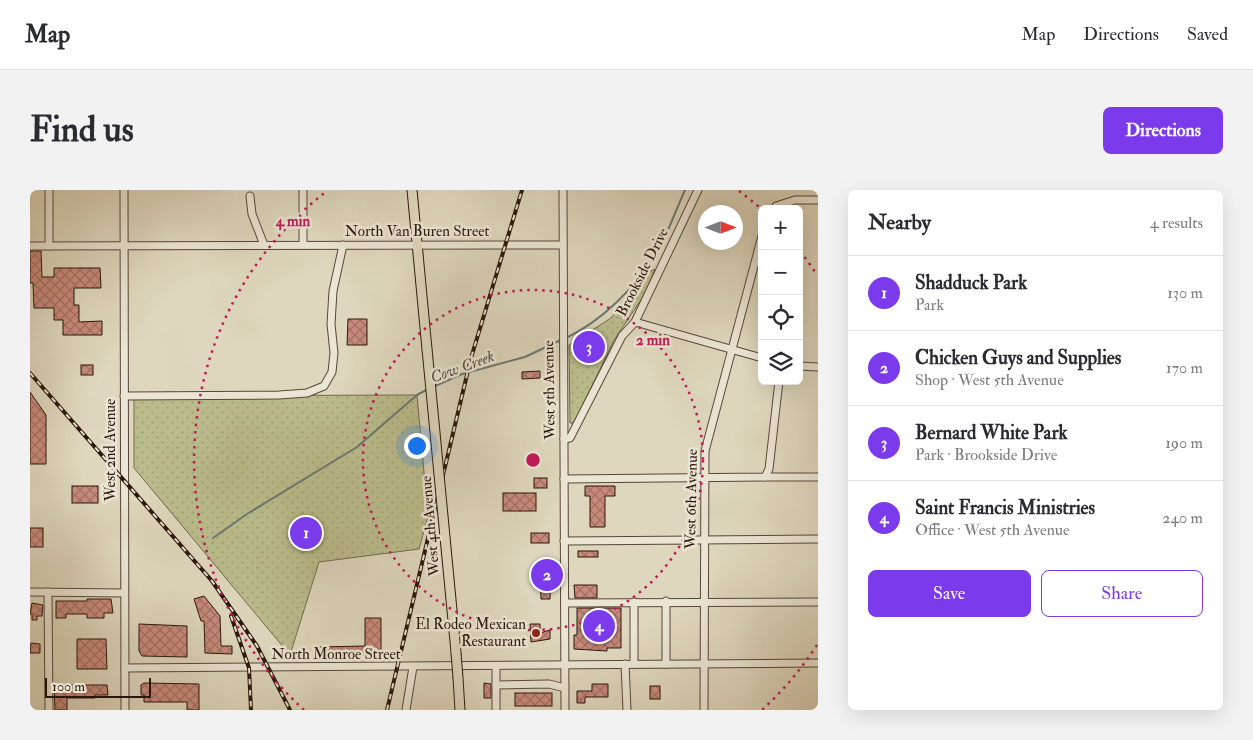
<!DOCTYPE html>
<meta charset="utf-8">
<style>
:root{--surface:#fff;--page:#f2f2f3;--text:#2b2b33;--muted:#7c7c81;--line:#e1e1e2;--accent:#7c3aed}
body{margin:0;font-family:"IM FELL Double Pica",serif;background:var(--page);color:var(--text)}
.controls{position:absolute;right:15px;top:15px;display:grid;overflow:hidden;border-radius:8px;box-shadow:0 5px 20px #0002}
.controls button{width:45px;height:45px;display:grid;place-items:center;padding:0;border:0;border-bottom:1px solid var(--line);background:var(--surface);color:var(--text);font:25px sans-serif}
.compass{position:absolute;left:668px;top:15px;width:45px;height:45px;border-radius:50%;background:var(--surface);box-shadow:0 5px 20px #0002;rotate:90deg}
.scale{position:absolute;left:15px;bottom:12px;width:106px;box-sizing:border-box;padding-left:5px;border:2px solid #2b170b;border-top:0;font-size:14px;line-height:18px;white-space:nowrap;color:#2b170b;-webkit-text-stroke:4px #eae5d4;paint-order:stroke}
.you{position:absolute;left:386px;top:255px;width:18px;height:18px;margin:-12px;border:4px solid #fff;border-radius:50%;background:#1a73e8;box-shadow:0 0 0 8px #1a73e833}
.badge{display:grid;place-items:center;width:32px;height:32px;border-radius:50%;background:var(--accent);color:#fff;font-size:16px;font-weight:700}
.pin{position:absolute;translate:-50% -50%;border:2px solid #fff;box-shadow:0 1px 5px #0006}
.list{margin:0;padding:0;list-style:none}
h2{display:flex;justify-content:space-between;align-items:center;height:65px;margin:0;padding:0 20px;font-size:21px}
h2 small{font-size:16px;font-weight:400;color:var(--muted)}
.list li{display:grid;grid-template-columns:32px 1fr auto;gap:15px;align-items:center;box-sizing:border-box;height:75px;padding:0 20px;border-top:1px solid var(--line)}
.list b{display:block;font-size:19px;white-space:nowrap}
.list p{margin:0;font-size:16px;white-space:nowrap;color:var(--muted)}
.list em{font-size:16px;font-style:normal;color:var(--muted)}
.actions{display:flex;gap:10px;padding:15px 20px}
.actions a{flex:1;padding:11px 0;border:1px solid var(--accent);border-radius:8px;text-align:center;font-size:18px;color:var(--accent)}
.actions .main{background:var(--accent);color:#fff}
.icon{flex:none;width:28px;height:28px;fill:none;stroke:currentColor;stroke-width:2;stroke-linecap:round;stroke-linejoin:round}
.map{position:relative;flex:none;width:788px;height:520px;overflow:hidden;border-radius:8px}
header{display:flex;align-items:center;gap:30px;box-sizing:border-box;height:70px;padding:0 25px;background:var(--surface);border-bottom:1px solid var(--line)}
header strong{font-size:24px}
nav{display:flex;gap:28px;margin-inline-start:auto;font-size:18px}
.intro{display:flex;align-items:center;justify-content:space-between;box-sizing:border-box;height:120px;padding:0 30px}
h1{margin:0;font-size:35px}
.button{padding:12px 22px;border-radius:8px;background:var(--accent);color:#fff;font-size:18px;font-weight:700}
main{display:flex;gap:30px;padding:0 30px}
aside{flex:1;background:var(--surface);border-radius:8px;box-shadow:0 5px 20px #0002}
.map>svg:first-child{display:block}
</style>
<header>
<strong>Map</strong>
<nav><a>Map</a><a>Directions</a><a>Saved</a></nav>
</header>
<div class="intro"><h1>Find us</h1><a class="button">Directions</a></div>
<main>
<div class="map">
<svg width="788" height="520" viewBox="0 0 788 520">
<defs>
<pattern id="grass-dots" width="8" height="8" patternUnits="userSpaceOnUse" patternTransform="scale(1.25)"><rect width="8" height="8" fill="#babc8c"/><path d="M2 2h.1M6 6h.1" fill="none" stroke="#a0a177" stroke-width="1.8" stroke-linecap="round"/></pattern>
<pattern id="building-cross-hatch" width="8" height="8" patternUnits="userSpaceOnUse" patternTransform="scale(1.25)"><rect width="8" height="8" fill="#c98a7b"/><path d="M0 0l8 8M0 8l8-8" fill="none" stroke="#a37063"/></pattern>
</defs>
<rect width="100%" height="100%" fill="#ded7bd"/>
<filter id="stains"><feTurbulence type="fractalNoise" baseFrequency=".004" numOctaves="4"/><feColorMatrix values="0 0 0 0 .2 0 0 0 0 .09 0 0 0 0 .02 0 0 0 .5 -.17"/></filter>
<radialGradient id="worn" r=".72"><stop offset=".6" stop-color="#630" stop-opacity="0"/><stop offset="1" stop-color="#630" stop-opacity=".3"/></radialGradient>
<g fill="url(#grass-dots)" stroke="#726a4c">
<polygon points="625,79 615,104 584,150 544,233 540,233 539,155 581,128 617,83"/>
<polygon points="387,205 398,326 389,359 289,372 260,465 104,278 104,206"/>
</g>
<g fill="none" stroke-linecap="round" stroke-linejoin="round">
<g stroke="#6a7872" stroke-width="2">
<path d="M536,148C572,131 603,99 625,66C637,46 645,22 655,0"/>
<polyline points="405,196 432,184 495,167 531,150"/>
<polyline points="183,348 217,324 327,257 387,205 398,199"/>
</g>
</g>
<g fill="url(#building-cross-hatch)" stroke="#2b170b">
<polygon points="0,61 11,61 12,87 24,87 24,78 70,78 71,98 44,98 44,115 49,115 49,132 72,131 72,145 33,145 33,130 24,130 24,118 4,118 3,93 0,93"/>
<polygon points="318,129 337,129 337,155 317,155"/>
<rect x="51" y="175" width="12" height="10"/>
<polygon points="510,181 510,188 492,189 492,182"/>
<polygon points="0,202 16,225 16,274 0,274"/>
<rect x="504" y="288" width="13" height="10"/>
<rect x="42" y="296" width="26" height="17"/>
<polygon points="555,296 585,296 585,306 575,306 575,337 560,337 560,306 555,306"/>
<rect x="473" y="303" width="33" height="18"/>
<rect x="0" y="338" width="13" height="19"/>
<rect x="501" y="343" width="18" height="10"/>
<rect x="548" y="361" width="20" height="6"/>
<polygon points="510,379 521,379 520,409 511,409"/>
<polygon points="544,395 567,395 567,408 545,408"/>
<polygon points="174,406 190,426 191,456 202,456 202,464 175,463 174,431 171,431 164,409"/>
<polygon points="57,409 81,409 83,423 74,423 74,428 57,428 57,424 36,424 36,428 26,428 26,411 57,411"/>
<polygon points="2,413 13,415 12,426 7,426 7,430 2,430 2,424 0,424"/>
<polygon points="547,418 591,418 591,458 577,458 577,461 544,459 544,445 547,445"/>
<polygon points="335,428 351,428 351,465 287,466 287,457 335,456"/>
<polygon points="109,434 157,436 157,467 112,466 109,461"/>
<polygon points="500,434 510,434 510,443 520,440 520,449 501,452"/>
<polygon points="47,449 76,449 77,479 47,479"/>
<polygon points="1,453 10,454 10,463 0,463"/>
<polygon points="114,493 169,494 169,520 157,520 157,512 114,512 114,505 111,505 111,495"/>
<polygon points="454,493 461,494 461,508 454,508"/>
<polygon points="562,494 578,494 578,507 555,507 555,513 547,513 547,501 562,501"/>
<polygon points="24,495 77,495 78,505 65,505 65,508 37,508 37,520 25,520"/>
<rect x="620" y="496" width="10" height="13"/>
<rect x="485" y="503" width="37" height="13"/>
</g>
<g fill="none" stroke-linecap="round" stroke-linejoin="round">
<g stroke="#584738" stroke-width="9">
<g id="minor">
<polyline points="94,0 95,520"/>
<polyline points="273,0 273,55"/>
<polyline points="533,0 535,520"/>
<polyline points="220,6 222,24 234,55"/>
<polyline points="745,19 746,16 765,10 788,10"/>
<polyline points="0,56 533,55"/>
<polyline points="19,56 19,0"/>
<polyline points="605,132 732,168"/>
<polyline points="769,176 788,177"/>
<polyline points="94,206 249,205 277,203 294,196 302,182 304,163 301,134 303,101 313,55"/>
<polyline points="534,249 540,248 592,146 605,132 668,0"/>
<polyline points="735,287 788,287"/>
<polyline points="534,289 735,287 739,279 749,191"/>
<polyline points="534,351 788,349"/>
<polyline points="0,402 93,403"/>
<polyline points="18,402 19,520"/>
<polyline points="636,411 636,474"/>
<polyline points="604,412 604,474"/>
<polyline points="535,413 788,412"/>
<polyline points="595,474 597,520"/>
<polyline points="466,476 466,520"/>
<polyline points="95,478 788,473"/>
<polyline points="466,495 519,494 535,498"/>
<polyline points="376,520 383,477"/>
<polyline points="674,520 675,261 732,46"/>
</g>
</g>
<g stroke="#2b170b" stroke-width="11">
<g id="major">
<polyline points="382,0 397,159"/>
<polyline points="424,441 426,463"/>
<polyline points="428,488 430,520"/>
</g>
</g>
<use href="#minor" stroke="#eae5d4" stroke-width="7"/>
<use href="#major" stroke="#ded7bd" stroke-width="9"/>
<g stroke="#2b170b" stroke-width="4">
<g id="rail">
<polyline points="0,183 182,391 227,456 260,520"/>
<polyline points="201,426 219,478 221,520"/>
<polyline points="357,520 441,168 492,0"/>
</g>
</g>
<use href="#rail" stroke="#eae5d4" stroke-width="2" stroke-dasharray="5.5" stroke-linecap="butt"/>
<g stroke="#2b170b" stroke-width="11" stroke-linecap="butt">
<g id="major-bridge">
<polyline points="397,159 424,441"/>
<polyline points="426,463 428,488"/>
</g>
</g>
<use href="#major-bridge" stroke="#ded7bd" stroke-width="9"/>
</g>
<g fill="none" stroke="#c2185b" stroke-width="2.5" stroke-dasharray="2.5 5">
<circle cx="503" cy="270" r="170"/>
<path d="M787 455A339 339 0 0 1 732 520M274 520A339 339 0 0 1 297 1M709 1A339 339 0 0 1 730 18M770 61A339 339 0 0 1 787 85"/>
</g>
<circle fill="#8f2418" stroke="#eae5d4" stroke-width="2" cx="506" cy="443" r="5"/>
<g text-anchor="middle" stroke-width="5" stroke-linejoin="round" paint-order="stroke">
<g font-size="15" fill="#2b170b" stroke="#eae5d4">
<text x="387" y="46">North Van Buren Street</text>
<text transform="translate(612 82) rotate(-63)" y="5">Brookside Drive</text>
<text transform="translate(519 200) rotate(-91)" y="5">West 5th Avenue</text>
<text transform="translate(80 260) rotate(-90)" y="5">West 2nd Avenue</text>
<text transform="translate(661 309) rotate(-89)" y="5">West 6th Avenue</text>
<text transform="translate(400 336) rotate(-95)" y="5">West 4th Avenue</text>
<text x="306" y="469">North Monroe Street</text>
</g>
<g font-size="15" fill="#2b170b" stroke="#eae5d4" text-anchor="end">
<text x="496" y="439">El Rodeo Mexican<tspan x="496" dy="17">Restaurant</tspan></text>
</g>
<g font-size="16" font-style="italic" fill="#504f47" stroke="#eae5d4">
<text transform="translate(432 176) rotate(-20)" y="6">Cow Creek</text>
</g>
</g>
<circle cx="503" cy="270" r="8" fill="#c2185b" stroke="#eae5d4" stroke-width="2.5"/>
<g font-size="15" text-anchor="middle" font-weight="bold" fill="#c2185b" stroke="#eae5d4" stroke-width="5" stroke-linejoin="round" paint-order="stroke">
<text x="263" y="36">4 min</text>
<text x="623" y="155">2 min</text>
</g>
<rect width="100%" height="100%" filter="url(#stains)"/>
<rect width="100%" height="100%" fill="url(#worn)"/>
</svg>
<div class="controls">
<button>+</button>
<button>−</button>
<button><svg class="icon" aria-label="locate" viewBox="0 0 24 24"><circle cx="12" cy="12" r="6"/><path d="M12 2v4M12 18v4M2 12h4M18 12h4"/></svg></button>
<button><svg class="icon" aria-label="layers" viewBox="0 0 24 24"><path d="M12 4l9 5-9 5-9-5zM3 14l9 5 9-5"/></svg></button>
</div>
<svg class="compass" viewBox="-18 -18 36 36"><path d="M0-13l5 13h-10z" fill="#e53935"/><path d="M0 13l5-13h-10z" fill="#7c7c81"/></svg>
<div class="scale">100 m</div>
<div class="you"></div>
<div class="pin badge" style="left:276px;top:343px">1</div>
<div class="pin badge" style="left:517px;top:385px">2</div>
<div class="pin badge" style="left:559px;top:157px">3</div>
<div class="pin badge" style="left:569px;top:436px">4</div>
</div>
<aside>
<h2>Nearby<small>4 results</small></h2>
<ul class="list">
<li><span class="badge">1</span><div><b>Shadduck Park</b><p>Park</p></div><em>130 m</em></li>
<li><span class="badge">2</span><div><b>Chicken Guys and Supplies</b><p>Shop · West 5th Avenue</p></div><em>170 m</em></li>
<li><span class="badge">3</span><div><b>Bernard White Park</b><p>Park · Brookside Drive</p></div><em>190 m</em></li>
<li><span class="badge">4</span><div><b>Saint Francis Ministries</b><p>Office · West 5th Avenue</p></div><em>240 m</em></li>
</ul>
<div class="actions"><a class="main">Save</a><a>Share</a></div>
</aside>
</main>
